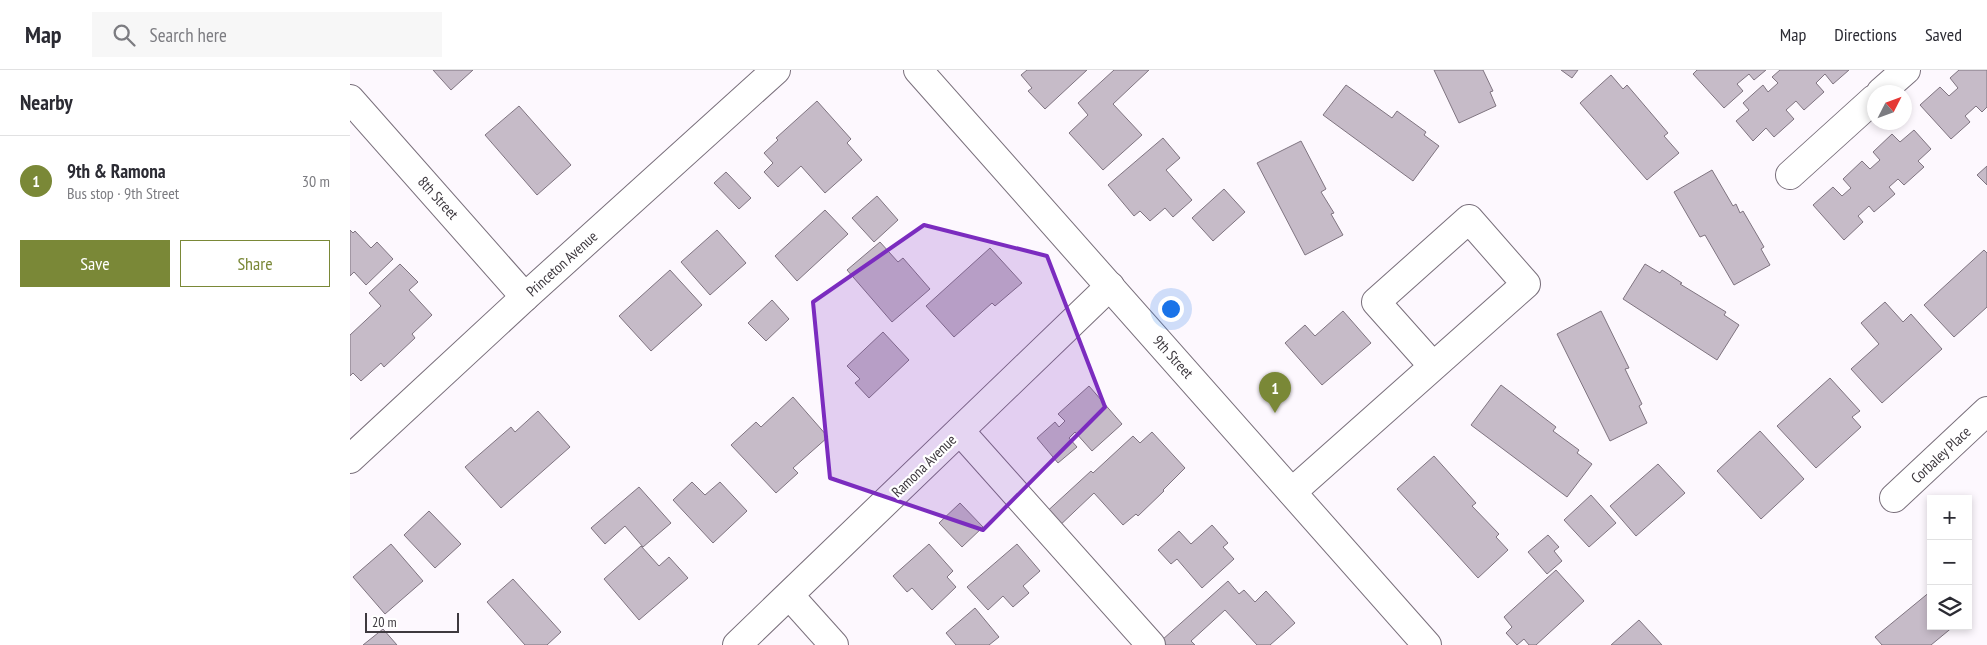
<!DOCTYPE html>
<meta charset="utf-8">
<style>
:root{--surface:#fff;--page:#f7f7f7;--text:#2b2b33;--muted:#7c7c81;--line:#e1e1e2;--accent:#7a8837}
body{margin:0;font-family:"PT Sans Narrow",sans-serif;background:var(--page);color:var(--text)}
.controls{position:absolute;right:15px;bottom:15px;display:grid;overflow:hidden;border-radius:0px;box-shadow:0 2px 8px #0003}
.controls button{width:45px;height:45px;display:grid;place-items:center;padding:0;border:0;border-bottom:1px solid var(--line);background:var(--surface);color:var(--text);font:25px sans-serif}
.compass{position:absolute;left:1517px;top:15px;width:45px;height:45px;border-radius:50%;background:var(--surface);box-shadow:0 2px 8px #0003;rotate:48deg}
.scale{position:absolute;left:15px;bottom:12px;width:94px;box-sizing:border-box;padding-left:5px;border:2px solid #3e393f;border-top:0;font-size:14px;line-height:18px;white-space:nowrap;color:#3e393f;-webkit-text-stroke:4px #fff;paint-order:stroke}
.you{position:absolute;left:820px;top:238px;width:18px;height:18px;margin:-12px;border:4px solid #fff;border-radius:50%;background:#1a73e8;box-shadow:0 0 0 8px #1a73e833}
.badge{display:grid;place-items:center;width:32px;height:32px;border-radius:50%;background:var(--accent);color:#fff;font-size:16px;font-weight:700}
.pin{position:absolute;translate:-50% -41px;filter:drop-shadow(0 1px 2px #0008)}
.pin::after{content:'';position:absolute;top:26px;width:18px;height:15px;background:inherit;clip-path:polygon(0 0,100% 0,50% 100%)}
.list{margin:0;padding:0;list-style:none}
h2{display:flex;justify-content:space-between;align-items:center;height:65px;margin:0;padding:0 20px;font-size:21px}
h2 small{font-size:16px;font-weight:400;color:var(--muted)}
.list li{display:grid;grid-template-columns:32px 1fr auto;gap:15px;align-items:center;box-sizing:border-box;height:90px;padding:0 20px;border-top:1px solid var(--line)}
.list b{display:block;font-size:19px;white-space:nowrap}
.list p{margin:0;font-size:16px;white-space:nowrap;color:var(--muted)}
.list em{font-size:16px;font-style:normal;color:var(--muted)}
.actions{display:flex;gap:10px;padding:15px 20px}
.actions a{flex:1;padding:11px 0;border:1px solid var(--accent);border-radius:0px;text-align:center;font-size:18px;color:var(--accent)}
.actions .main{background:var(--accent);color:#fff}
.icon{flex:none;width:28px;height:28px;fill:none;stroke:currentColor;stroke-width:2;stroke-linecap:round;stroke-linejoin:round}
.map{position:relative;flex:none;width:1637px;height:575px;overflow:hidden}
header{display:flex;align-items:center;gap:30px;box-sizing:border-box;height:70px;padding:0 25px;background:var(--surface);border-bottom:1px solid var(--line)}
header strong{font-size:24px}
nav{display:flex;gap:28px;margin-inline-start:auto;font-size:18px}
.search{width:350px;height:45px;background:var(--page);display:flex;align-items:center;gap:12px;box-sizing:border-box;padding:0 18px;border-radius:0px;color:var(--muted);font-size:19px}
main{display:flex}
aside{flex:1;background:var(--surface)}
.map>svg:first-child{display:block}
</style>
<header>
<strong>Map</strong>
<div class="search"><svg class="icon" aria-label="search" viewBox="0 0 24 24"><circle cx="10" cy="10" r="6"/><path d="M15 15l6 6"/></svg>Search here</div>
<nav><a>Map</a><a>Directions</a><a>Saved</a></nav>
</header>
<main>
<aside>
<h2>Nearby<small></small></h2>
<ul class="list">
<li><span class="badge">1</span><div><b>9th &amp; Ramona</b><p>Bus stop · 9th Street</p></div><em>30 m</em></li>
</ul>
<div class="actions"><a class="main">Save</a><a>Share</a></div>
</aside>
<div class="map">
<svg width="1637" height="575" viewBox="0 0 1637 575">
<rect width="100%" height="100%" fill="#fdf8fe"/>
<g fill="#c6bbc8" stroke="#7f7480">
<polygon points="83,0 123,0 101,20"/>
<polygon points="677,0 737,0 695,39 678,21 682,18 671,5"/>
<polygon points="764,0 799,0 763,34 792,65 753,100 719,63 738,45 728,33"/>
<polygon points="1084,0 1133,0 1143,21 1140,22 1146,36 1109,53"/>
<polygon points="1211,0 1228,0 1222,8"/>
<polygon points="1347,0 1416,0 1404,10 1399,4 1387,14 1393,21 1374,38 1343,4"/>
<polygon points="1430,0 1499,0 1483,14 1475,4 1466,13 1474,22 1454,40 1446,31 1436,40 1444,49 1424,67 1416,58 1403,71 1386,51 1399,40 1393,33 1413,15 1418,22 1428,13 1422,7"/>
<polygon points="1609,0 1637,0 1637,37 1632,42 1626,36 1615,46 1620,52 1601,69 1570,35 1590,17 1599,26 1608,18 1600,8"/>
<polygon points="1261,5 1273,19 1277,15 1318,63 1314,66 1329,83 1297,110 1230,33"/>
<polygon points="996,15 1042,48 1047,41 1076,62 1074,65 1089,76 1063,111 973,45"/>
<polygon points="467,31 501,69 497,73 512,90 475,123 451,96 428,117 414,102 423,93 414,83 428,70 426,68"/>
<polygon points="169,36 221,95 187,125 135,65"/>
<polygon points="1564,60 1581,79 1568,91 1574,97 1554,115 1548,109 1539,117 1545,124 1524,142 1519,136 1508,146 1513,152 1494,170 1463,135 1483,117 1492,126 1501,118 1493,109 1512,91 1520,99 1530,90 1523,82 1542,64 1550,72"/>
<polygon points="813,68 830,88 816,100 842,130 823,147 815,138 800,151 790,141 784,146 758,115"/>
<polygon points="951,71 976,119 971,122 984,143 981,144 993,165 955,185 907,93"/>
<polygon points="1637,96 1637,115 1627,105"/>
<polygon points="1362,100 1383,136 1386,134 1390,143 1393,141 1414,177 1411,179 1420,195 1384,215 1355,165 1350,167 1324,122"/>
<polygon points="376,102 401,128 389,139 364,113"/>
<polygon points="874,119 895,142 863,171 842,148"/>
<polygon points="527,126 548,150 524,172 502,148"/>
<polygon points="475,140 498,164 447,211 425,186"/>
<polygon points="0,160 3,163 5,161 21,178 27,172 43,189 16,215 4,202 0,206"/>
<polygon points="367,160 396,193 360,225 331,192"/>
<polygon points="530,172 548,192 553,188 580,219 542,252 497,200"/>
<polygon points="640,178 672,213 645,236 642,233 604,267 576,236"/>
<polygon points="1634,180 1637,183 1637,237 1604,267 1574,235"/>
<polygon points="50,194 68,212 59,220 82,245 62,264 65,268 34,297 31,293 11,311 3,303 0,306 0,265 31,236 19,223"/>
<polygon points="1295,194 1310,203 1312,200 1332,213 1330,214 1376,242 1374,245 1389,255 1367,290 1273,229"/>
<polygon points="320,200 352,235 301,281 269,246"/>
<polygon points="422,230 439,249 416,271 398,253"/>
<polygon points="1535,232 1553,252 1561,244 1592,279 1532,333 1501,299 1529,274 1511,253"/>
<polygon points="993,241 1021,273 972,315 935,273 955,255 965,266"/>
<polygon points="1251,241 1279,298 1275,299 1292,334 1289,336 1297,353 1260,371 1207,264"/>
<polygon points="533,262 559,290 519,328 505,313 510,309 497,296"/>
<polygon points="1480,308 1510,341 1502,347 1511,357 1466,398 1427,356"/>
<polygon points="1151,315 1206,357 1203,361 1229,380 1227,383 1242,394 1217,427 1121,355"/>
<polygon points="739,316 772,354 742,381 725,362 719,368 727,377 708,393 687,368 705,352 709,357 715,351 708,344"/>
<polygon points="443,327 478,367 443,398 448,403 426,423 381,375 406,352 411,357"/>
<polygon points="188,341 220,377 151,438 115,397 161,357 165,362"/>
<polygon points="1410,361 1454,409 1411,449 1367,401"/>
<polygon points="802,362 835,398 813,420 814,421 788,446 786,444 773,455 744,423 705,460 692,446 741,401 743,403 783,366 790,373"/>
<polygon points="1084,386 1126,433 1122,436 1149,464 1146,467 1158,480 1128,508 1047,419"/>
<polygon points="1308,394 1335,423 1286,466 1260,436"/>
<polygon points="342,412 355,425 370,412 397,441 363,473 323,430"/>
<polygon points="289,417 321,453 293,477 275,456 255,474 241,458"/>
<polygon points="1241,425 1266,453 1239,477 1214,450"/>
<polygon points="610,433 633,457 612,477 589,453"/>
<polygon points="79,441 111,474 85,498 54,465"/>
<polygon points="862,455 878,473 873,477 884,489 852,518 827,489 821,494 808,480 829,461 841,474"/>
<polygon points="1198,465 1209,477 1204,481 1212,491 1197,504 1178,482"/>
<polygon points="41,474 73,511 35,544 3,507"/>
<polygon points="579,474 603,501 597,507 606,517 582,540 562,518 557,522 543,506"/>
<polygon points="667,474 690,501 673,516 679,523 663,537 653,526 638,540 617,517"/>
<polygon points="291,476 309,496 319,487 338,508 289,550 254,509"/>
<polygon points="1206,500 1234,531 1186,575 1179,575 1174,569 1167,575 1156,563 1162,557 1154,547"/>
<polygon points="163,509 211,562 197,575 175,575 137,532"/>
<polygon points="878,511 889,524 894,520 905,532 916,521 945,553 920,575 907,575 875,540 841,571 845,575 816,575 812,570"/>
<polygon points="1581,521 1581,556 1604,556 1581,575 1532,575 1525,567"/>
<polygon points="625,538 649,567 639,575 606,575 596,563"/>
<polygon points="1289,550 1312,575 1261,575"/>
<polygon points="33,559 47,575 13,575"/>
</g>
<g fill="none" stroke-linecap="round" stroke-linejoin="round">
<g stroke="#796f7b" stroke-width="30">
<g id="minor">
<polyline points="568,0 1077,575"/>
<polyline points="1531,22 1556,0"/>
<polyline points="0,29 175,227"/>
<polyline points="1440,105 1524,29"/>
<polyline points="610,361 801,575"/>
<polyline points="0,389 175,227 426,0"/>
<polyline points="942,422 1176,214 1119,149 1026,232 1083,296"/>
<polyline points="1544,428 1637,341"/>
<polyline points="440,526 484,575"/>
<polyline points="387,575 760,216"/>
</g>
</g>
<use href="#minor" stroke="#fff" stroke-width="28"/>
</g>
<path fill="#7b2cbf" fill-opacity="0.2" stroke="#7b2cbf" stroke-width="4" stroke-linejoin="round" d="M574,155L697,186L755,337L633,460L480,408L463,232Z"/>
<g text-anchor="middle" stroke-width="4.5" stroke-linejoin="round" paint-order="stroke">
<g font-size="15" fill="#3e393f" stroke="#fff">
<text transform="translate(88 128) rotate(48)" y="5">8th Street</text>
<text transform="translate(212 194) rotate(-42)" y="5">Princeton Avenue</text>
<text transform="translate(823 287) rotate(48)" y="5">9th Street</text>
<text transform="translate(1591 385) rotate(-43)" y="5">Corbaley Place</text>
<text transform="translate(574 396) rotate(-44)" y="5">Ramona Avenue</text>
</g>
</g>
</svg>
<div class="controls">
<button>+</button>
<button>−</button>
<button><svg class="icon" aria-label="layers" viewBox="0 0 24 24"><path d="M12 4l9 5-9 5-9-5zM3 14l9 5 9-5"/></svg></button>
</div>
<svg class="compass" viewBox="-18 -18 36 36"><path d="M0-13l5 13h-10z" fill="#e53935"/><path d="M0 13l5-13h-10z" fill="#7c7c81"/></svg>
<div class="scale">20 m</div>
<div class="you"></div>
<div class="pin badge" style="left:925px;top:343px">1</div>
</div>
</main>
